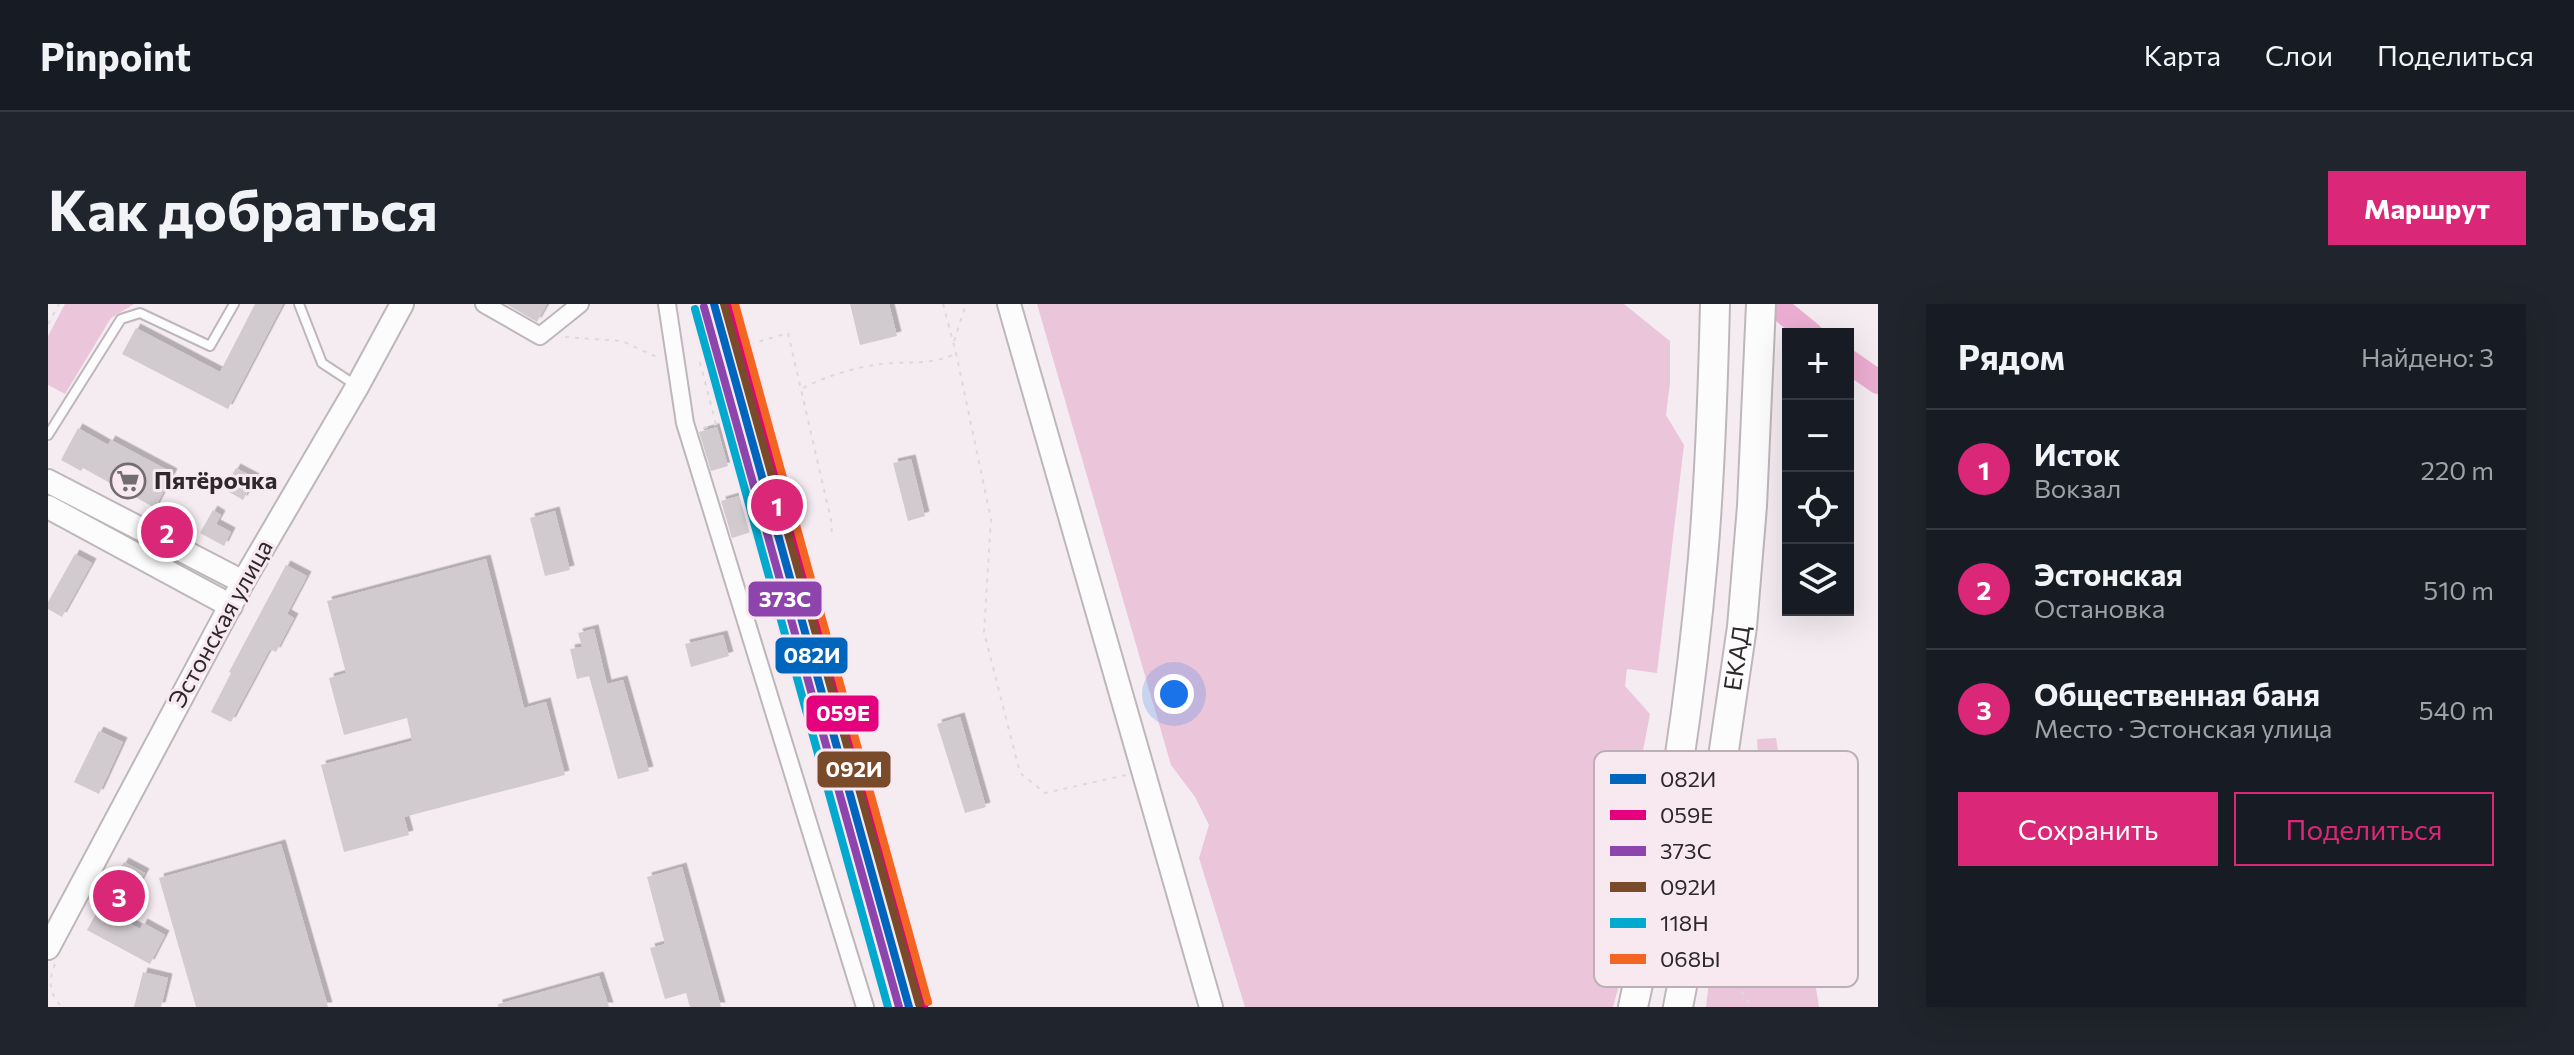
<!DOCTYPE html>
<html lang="ru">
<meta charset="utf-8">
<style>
:root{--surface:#171b24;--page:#20242c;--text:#f1f3f6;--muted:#9ea1a6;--line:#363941;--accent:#db2777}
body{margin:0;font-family:Commissioner,sans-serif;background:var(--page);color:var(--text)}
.controls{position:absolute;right:24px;top:24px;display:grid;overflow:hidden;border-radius:0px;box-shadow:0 8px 32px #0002}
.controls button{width:72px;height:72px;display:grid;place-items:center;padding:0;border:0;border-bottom:2px solid var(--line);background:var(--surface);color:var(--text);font:40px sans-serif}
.you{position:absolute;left:1126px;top:390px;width:28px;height:28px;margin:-20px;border:6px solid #fff;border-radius:50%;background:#1a73e8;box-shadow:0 0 0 12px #1a73e833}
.badge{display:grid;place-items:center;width:52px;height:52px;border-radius:50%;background:var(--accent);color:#fff;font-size:26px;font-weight:700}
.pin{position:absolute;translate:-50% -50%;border:4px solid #fff;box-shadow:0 2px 8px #0006}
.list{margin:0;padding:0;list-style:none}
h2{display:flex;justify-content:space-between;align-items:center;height:104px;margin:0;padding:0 32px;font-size:34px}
h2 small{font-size:26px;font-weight:400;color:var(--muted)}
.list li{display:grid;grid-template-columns:52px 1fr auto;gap:24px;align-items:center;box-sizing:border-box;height:120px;padding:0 32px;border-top:2px solid var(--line)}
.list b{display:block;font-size:30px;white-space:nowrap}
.list p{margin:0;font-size:26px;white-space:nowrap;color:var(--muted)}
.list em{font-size:26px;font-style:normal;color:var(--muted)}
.actions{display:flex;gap:16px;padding:24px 32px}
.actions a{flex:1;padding:18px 0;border:2px solid var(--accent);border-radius:0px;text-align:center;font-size:28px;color:var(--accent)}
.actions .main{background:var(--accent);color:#fff}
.icon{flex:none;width:44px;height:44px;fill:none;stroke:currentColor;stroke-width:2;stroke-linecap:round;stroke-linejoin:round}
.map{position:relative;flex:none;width:1830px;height:703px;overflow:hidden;border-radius:0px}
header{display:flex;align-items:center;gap:48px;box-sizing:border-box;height:112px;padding:0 40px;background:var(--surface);border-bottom:2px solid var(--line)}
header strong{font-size:38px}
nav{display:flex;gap:44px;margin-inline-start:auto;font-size:28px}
.intro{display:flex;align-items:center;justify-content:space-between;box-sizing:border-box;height:192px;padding:0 48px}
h1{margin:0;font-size:56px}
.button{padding:20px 36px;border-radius:0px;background:var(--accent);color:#fff;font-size:28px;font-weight:700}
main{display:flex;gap:48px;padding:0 48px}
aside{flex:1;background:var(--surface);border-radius:0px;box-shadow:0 8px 32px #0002}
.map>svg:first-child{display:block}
</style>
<header>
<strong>Pinpoint</strong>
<nav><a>Карта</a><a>Слои</a><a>Поделиться</a></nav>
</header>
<div class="intro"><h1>Как добраться</h1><a class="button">Маршрут</a></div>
<main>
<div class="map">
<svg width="1830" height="703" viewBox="0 0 1830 703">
<defs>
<filter id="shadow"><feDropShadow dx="4.5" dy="-4.5" stdDeviation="0" flood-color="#0004"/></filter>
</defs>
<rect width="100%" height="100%" fill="#f4ecf1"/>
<g fill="#ebc6db">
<polygon points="17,0 86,0 63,14 17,90 0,81 0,32"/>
<polygon points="989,0 1576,0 1622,37 1622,79 1618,111 1636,141 1609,369 1579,365 1577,382 1602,410 1562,621 1582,641 1565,703 1197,703 1151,554 1161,521 1147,493 1123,461"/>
<polygon points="1728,434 1771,703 1658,703 1661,677 1676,657 1688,618 1712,487 1709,435"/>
</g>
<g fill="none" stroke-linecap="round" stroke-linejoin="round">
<g stroke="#ecadd2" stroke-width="24">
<polyline points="1731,4 1763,30"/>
<polyline points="1800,57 1830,78"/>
</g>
</g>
<g fill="#d1cace" filter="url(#shadow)">
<polygon points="207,0 235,0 180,105 74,50 88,24 172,68"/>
<polygon points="458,0 499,0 489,18"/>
<polygon points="802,0 841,0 849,32 812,41"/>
<polygon points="669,123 680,162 663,167 651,128"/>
<polygon points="30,124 60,141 63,136 125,169 107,204 35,164 33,167 13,156"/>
<polygon points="863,155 877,212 860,217 845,159"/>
<polygon points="188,164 207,174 195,196 176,185"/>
<polygon points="694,191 703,228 684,234 673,197"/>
<polygon points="165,206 173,211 168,220 183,228 176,242 152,229"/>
<polygon points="507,207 522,266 497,272 482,214"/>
<polygon points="27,250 44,259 14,313 0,305 0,298"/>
<polygon points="438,255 476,404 498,398 517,471 356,513 361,531 296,548 273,461 364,437 359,414 296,431 281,374 298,369 279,297"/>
<polygon points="238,261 259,272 239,310 246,314 228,348 222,345 183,418 163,408 183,369 181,368"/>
<polygon points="546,325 559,380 575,376 601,467 570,475 541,372 529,375 522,345 534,343 530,329"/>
<polygon points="675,331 681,352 643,363 637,340"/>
<polygon points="912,413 938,503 917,509 889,420"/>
<polygon points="51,427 75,438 51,490 26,478"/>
<polygon points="233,540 280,703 148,703 111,574"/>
<polygon points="76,558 97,569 72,614 92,625 95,619 117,631 102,660 39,626"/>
<polygon points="634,563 673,703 642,703 638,689 617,695 602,644 617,640 599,573"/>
<polygon points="95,668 120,674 113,703 86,703"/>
<polygon points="551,672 561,703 450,703 450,700"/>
</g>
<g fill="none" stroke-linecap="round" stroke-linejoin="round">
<g stroke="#bdb7bb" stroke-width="12">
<g id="lane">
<polyline points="251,0 274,59 309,82"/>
<polyline points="0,131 73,15 92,9 162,42 186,0"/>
</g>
</g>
<g stroke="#bdb7bb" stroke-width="20">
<g id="street">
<polyline points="436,0 492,32 532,0"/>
<polyline points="619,0 637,119 817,703"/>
</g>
</g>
<g stroke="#bdb7bb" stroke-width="26">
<g id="secondary">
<polyline points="961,0 1163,703"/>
<polyline points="0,177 195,278"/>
<polyline points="0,203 183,302"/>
<polyline points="0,644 195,278 309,83 354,0"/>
</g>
</g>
<g stroke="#bdb7bb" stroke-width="32">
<g id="highway">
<path d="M1585,703C1618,556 1642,405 1655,254C1662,170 1665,85 1667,0"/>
<path id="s1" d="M1630,703L1664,528L1694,323L1704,202L1713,0"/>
</g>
</g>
<g stroke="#dcd9db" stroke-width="2" stroke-dasharray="4 6" stroke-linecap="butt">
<polyline points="673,0 699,94"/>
<polyline points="895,0 908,49 943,215 936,328 972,469 997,489 1078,471"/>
<polyline points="0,20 11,0"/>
<polyline points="517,33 574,37 611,54"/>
<polyline points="906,37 918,0"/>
<path d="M755,84C783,70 814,61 845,59C868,58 885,60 907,50"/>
<polyline points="668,120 651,55 740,29 783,216 784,232"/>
<polyline points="656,124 676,118 678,121"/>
<polyline points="1665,646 1704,703"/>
<path d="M7,660C0,677 1,690 14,703"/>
</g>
<use href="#lane" stroke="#fdfcfd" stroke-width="8"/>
<use href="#street" stroke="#fdfcfd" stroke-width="16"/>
<use href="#secondary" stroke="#fdfcfd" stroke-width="22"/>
<use href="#highway" stroke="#fdfcfd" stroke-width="28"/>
<g stroke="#f8e9f1" stroke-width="14">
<polyline id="rail-1" points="666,0 861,703"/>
</g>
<g stroke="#f8e9f1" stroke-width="14">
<polyline id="rail-2" points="681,0 876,703"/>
</g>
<g stroke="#f8e9f1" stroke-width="14">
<polyline id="rail-3" points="656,3 851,703"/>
</g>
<g stroke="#f8e9f1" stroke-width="14">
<polyline id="rail-4" points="676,0 871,700"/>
</g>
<g stroke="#f8e9f1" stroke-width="14">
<polyline id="rail-5" points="647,5 840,703"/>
</g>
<g stroke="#f8e9f1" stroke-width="14">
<polyline id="rail-6" points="687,0 880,698"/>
</g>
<use href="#rail-1" stroke="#0065bd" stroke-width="8"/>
<use href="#rail-2" stroke="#e5007d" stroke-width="8"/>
<use href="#rail-3" stroke="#8e44ad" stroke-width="8"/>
<use href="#rail-4" stroke="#7a4b2a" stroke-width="8"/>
<use href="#rail-5" stroke="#00a9ce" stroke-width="8"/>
<use href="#rail-6" stroke="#f26522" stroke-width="8"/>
</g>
<defs>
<g id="supermarket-ring" transform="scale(1.8)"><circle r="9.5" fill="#f8e9f1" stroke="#736d70" stroke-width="1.5"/><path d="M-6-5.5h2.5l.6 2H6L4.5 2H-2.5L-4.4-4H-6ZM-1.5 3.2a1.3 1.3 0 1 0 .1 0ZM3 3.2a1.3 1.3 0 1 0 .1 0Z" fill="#736d70"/></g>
</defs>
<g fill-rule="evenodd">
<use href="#supermarket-ring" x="80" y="177"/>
</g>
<g text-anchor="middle" stroke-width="6" stroke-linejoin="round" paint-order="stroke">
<g font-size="24" font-weight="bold" fill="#2d282b" stroke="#f8e9f1" text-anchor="start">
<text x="106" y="185">Пятёрочка</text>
</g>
<g font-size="24" fill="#2d282b" stroke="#f8e9f1">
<text transform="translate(173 320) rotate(-61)" y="8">Эстонская улица</text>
<text dy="8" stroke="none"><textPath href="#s1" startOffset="354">ЕКАД</textPath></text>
</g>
</g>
<rect x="1546" y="447" width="264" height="236" rx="12" fill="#f8e9f1" stroke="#bbafb6" stroke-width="2"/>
<rect x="1562" y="470" width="36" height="10" fill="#0065bd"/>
<rect x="1562" y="506" width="36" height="10" fill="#e5007d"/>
<rect x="1562" y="542" width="36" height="10" fill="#8e44ad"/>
<rect x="1562" y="578" width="36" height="10" fill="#7a4b2a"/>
<rect x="1562" y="614" width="36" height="10" fill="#00a9ce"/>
<rect x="1562" y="650" width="36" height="10" fill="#f26522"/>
<g font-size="22" fill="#2d282b">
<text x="1612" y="483">082И</text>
<text x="1612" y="519">059Е</text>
<text x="1612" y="555">373C</text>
<text x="1612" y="591">092И</text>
<text x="1612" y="627">118Н</text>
<text x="1612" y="663">068Ы</text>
</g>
<g stroke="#f8e9f1" stroke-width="3">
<rect x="699" y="276" width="76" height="38" rx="8" fill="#8e44ad"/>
<rect x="726" y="332" width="75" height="39" rx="8" fill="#0065bd"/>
<rect x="757" y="390" width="75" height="39" rx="8" fill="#e5007d"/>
<rect x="768" y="446" width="76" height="39" rx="8" fill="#7a4b2a"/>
</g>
<g font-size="22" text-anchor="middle" font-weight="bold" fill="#fff">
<text x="737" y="303">373C</text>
<text x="764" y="359">082И</text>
<text x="795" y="417">059Е</text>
<text x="806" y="473">092И</text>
</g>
</svg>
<div class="controls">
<button>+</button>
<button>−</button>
<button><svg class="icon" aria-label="locate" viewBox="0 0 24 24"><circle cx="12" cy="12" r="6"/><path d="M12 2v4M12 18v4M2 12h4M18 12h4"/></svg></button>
<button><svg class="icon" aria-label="layers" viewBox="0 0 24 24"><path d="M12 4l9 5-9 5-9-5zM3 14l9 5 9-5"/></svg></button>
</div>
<div class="you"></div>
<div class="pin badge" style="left:729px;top:201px">1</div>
<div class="pin badge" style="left:119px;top:228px">2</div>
<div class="pin badge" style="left:71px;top:592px">3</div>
</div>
<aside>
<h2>Рядом<small>Найдено: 3</small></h2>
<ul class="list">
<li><span class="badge">1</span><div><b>Исток</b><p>Вокзал</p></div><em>220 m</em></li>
<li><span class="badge">2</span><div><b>Эстонская</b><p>Остановка</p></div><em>510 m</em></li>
<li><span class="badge">3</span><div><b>Общественная баня</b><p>Место · Эстонская улица</p></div><em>540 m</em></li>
</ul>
<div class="actions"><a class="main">Сохранить</a><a>Поделиться</a></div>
</aside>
</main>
